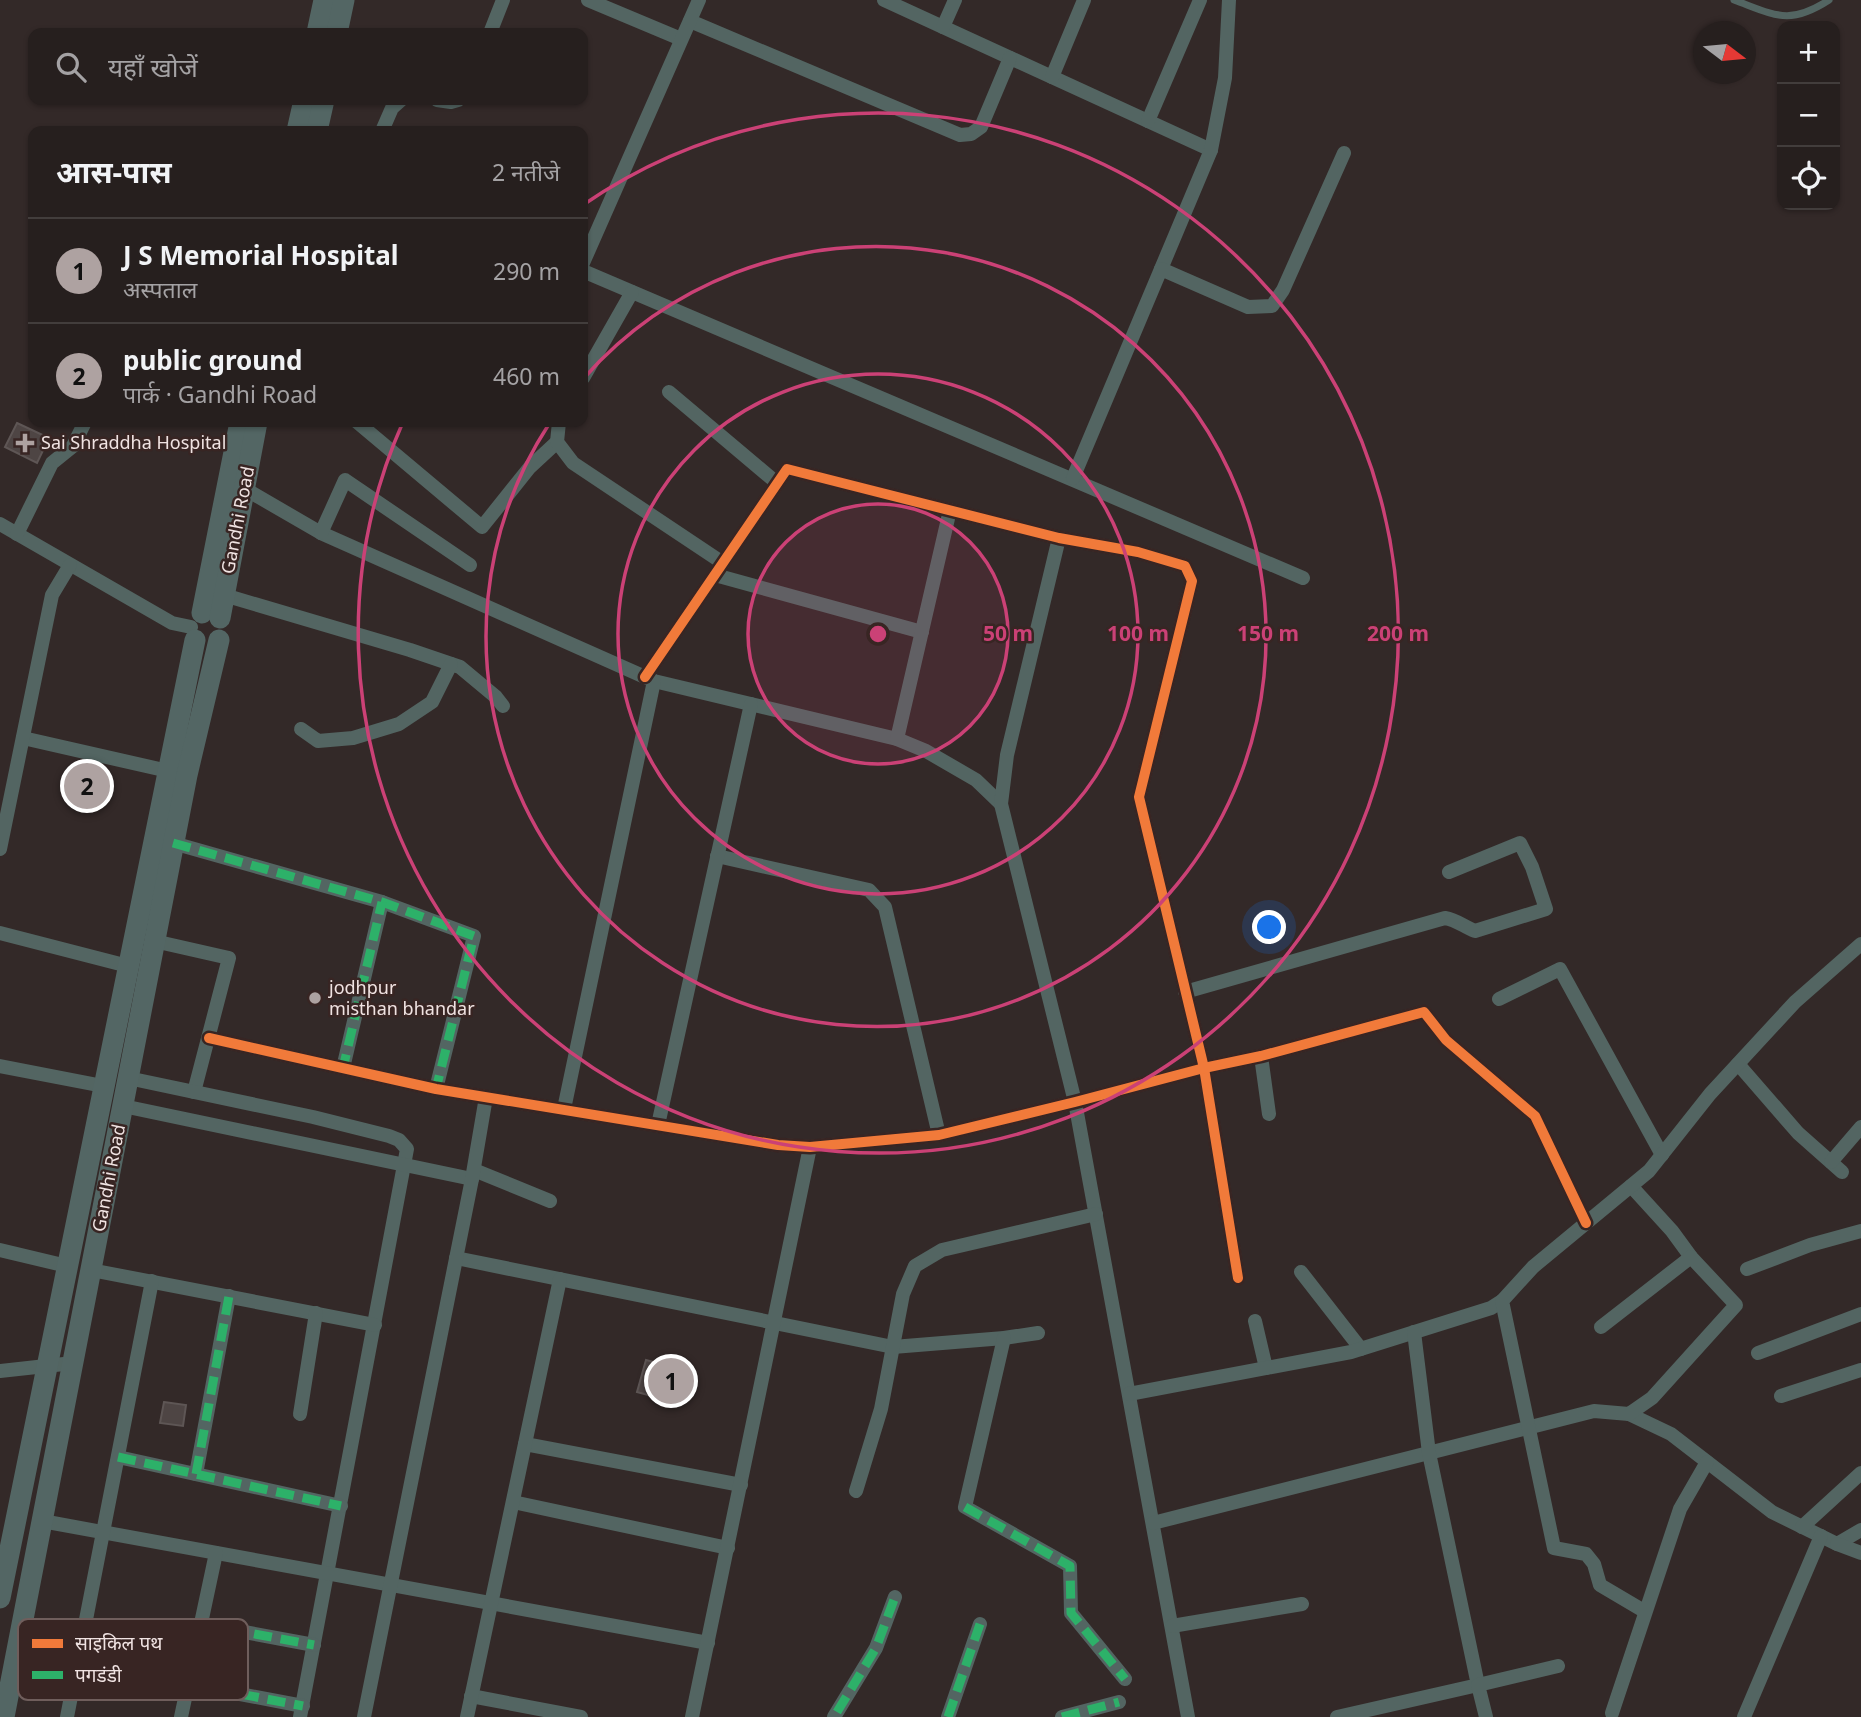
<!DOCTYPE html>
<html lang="hi">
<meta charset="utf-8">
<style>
:root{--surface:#261f1e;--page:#2e2727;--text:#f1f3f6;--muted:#a4a2a4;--line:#423d3c;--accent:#aea2a1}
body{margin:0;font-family:"Noto Sans","Noto Sans Devanagari",sans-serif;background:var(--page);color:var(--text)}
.controls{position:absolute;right:21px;top:21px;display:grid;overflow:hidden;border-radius:14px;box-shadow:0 2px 5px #0004}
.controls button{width:63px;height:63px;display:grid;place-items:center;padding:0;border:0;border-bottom:2px solid var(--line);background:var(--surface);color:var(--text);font:35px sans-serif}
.compass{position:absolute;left:1693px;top:21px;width:63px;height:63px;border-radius:50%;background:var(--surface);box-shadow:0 2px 5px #0004;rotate:106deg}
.you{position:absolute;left:1270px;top:928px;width:24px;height:24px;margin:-18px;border:5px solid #fff;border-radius:50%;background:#1a73e8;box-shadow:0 0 0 10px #1a73e833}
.badge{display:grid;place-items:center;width:46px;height:46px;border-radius:50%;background:var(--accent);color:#111;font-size:23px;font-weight:700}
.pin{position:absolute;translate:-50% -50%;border:4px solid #fff;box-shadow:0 2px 7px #0006}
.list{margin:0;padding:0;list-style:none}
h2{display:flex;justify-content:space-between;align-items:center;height:91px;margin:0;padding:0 28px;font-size:30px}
h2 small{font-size:23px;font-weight:400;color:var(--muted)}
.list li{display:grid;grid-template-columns:46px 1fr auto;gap:21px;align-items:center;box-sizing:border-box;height:105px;padding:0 28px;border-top:2px solid var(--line)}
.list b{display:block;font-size:26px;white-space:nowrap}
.list p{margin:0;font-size:23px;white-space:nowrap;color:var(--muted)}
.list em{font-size:23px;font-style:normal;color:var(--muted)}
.icon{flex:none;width:38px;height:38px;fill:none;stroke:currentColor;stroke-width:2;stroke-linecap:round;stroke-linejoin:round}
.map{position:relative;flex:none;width:1861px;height:1717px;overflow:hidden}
.search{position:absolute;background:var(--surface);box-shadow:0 2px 5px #0004;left:28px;top:28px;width:560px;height:77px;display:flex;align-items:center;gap:18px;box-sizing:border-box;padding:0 24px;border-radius:14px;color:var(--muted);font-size:26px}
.panel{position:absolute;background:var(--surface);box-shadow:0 2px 5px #0004;left:28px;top:126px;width:560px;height:301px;border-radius:14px}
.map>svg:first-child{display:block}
</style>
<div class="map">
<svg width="1861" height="1717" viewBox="0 0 1861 1717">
<rect width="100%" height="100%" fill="#332928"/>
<g fill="#4e4544" stroke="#5e5655" stroke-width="2">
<polygon points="17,423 49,438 37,463 5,447"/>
<polygon points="646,1360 687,1371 678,1403 637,1392"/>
<polygon points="164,1402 186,1405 183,1426 160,1423"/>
</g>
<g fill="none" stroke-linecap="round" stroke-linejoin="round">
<path stroke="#536562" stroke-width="7" d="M1734,0C1775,15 1789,26 1829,0"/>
<g stroke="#536562" stroke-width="14">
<polyline points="588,0 681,39"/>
<polyline points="884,0 1211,150"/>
<polyline points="690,21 960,135 971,134 981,127 1010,58"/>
<polyline points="943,27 955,0"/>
<polyline points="490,33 503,0"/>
<polyline points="1052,77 1084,0"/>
<polyline points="437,100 451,102 458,100"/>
<polyline points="1148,121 1200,0"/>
<polyline points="382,131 392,108 401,100"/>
<polyline points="583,263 699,0"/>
<polyline points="1161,269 1211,150 1225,78 1229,0"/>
<polyline points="583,271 1303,578"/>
<polyline points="583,378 632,292"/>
<polyline points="669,392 777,483"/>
<polyline points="357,422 482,527 530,467 557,442"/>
<polyline points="559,422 557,442 573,463 723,563"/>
<polyline points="1073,478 1161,269 1248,307 1272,306 1283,290 1344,153"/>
<polyline points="245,489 321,533 654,681 897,739 926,751 976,780 1001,804"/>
<polyline points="0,524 172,623 191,627"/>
<polyline points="321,533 345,480 470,565"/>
<polyline points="17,534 52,463 73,446 85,422"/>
<polyline points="1059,538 1007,755 1001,804 1075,1102 1188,1717"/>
<polyline points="715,575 922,632"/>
<polyline points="224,595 410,650 460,667 496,697 503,706"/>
<polyline points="645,677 787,469 1059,538 1138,552 1185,566 1192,581 1139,797 1204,1068 1238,1278"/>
<polyline points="301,729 318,741 353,738 399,724 432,702 451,664"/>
<polyline points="23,738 168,771"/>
<polyline points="897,739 950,510"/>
<polyline points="173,843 382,902 474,936 436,1089"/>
<polyline points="0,849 52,595 70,565"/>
<polyline points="717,856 869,890 885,907 939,1135"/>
<polyline points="0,933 128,966"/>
<polyline points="154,941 229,958 194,1092"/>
<path d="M1185,992L1445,918C1457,920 1464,927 1475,931L1546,909L1532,867L1520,843L1449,872"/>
<polyline points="1499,999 1560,969 1662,1155"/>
<polyline points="209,1038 436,1089 778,1145 810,1147 939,1135 1075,1102 1204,1068 1261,1056 1424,1012 1446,1040 1535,1116 1586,1223"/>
<polyline points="1261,1056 1269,1114"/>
<polyline points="1738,1064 1798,1133 1842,1172"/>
<polyline points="0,1066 103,1086"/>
<polyline points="343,1068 382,902"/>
<polyline points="128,1078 313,1117 389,1136 399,1140 407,1149 300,1717"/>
<polyline points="123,1106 472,1179"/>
<polyline points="564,1109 654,681"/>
<polyline points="658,1125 751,704"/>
<polyline points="1831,1162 1861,1127"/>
<polyline points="474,1170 550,1201"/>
<polyline points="1631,1186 1672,1231 1691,1257"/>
<polyline points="0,1250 67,1266"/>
<polyline points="456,1258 893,1347 1004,1338 1038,1333"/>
<polyline points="1747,1269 1810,1245 1861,1231"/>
<polyline points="91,1270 375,1325"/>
<polyline points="1301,1272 1361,1349"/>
<polyline points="1255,1321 1266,1368"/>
<polyline points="1004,1338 965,1507 1070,1566 1071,1613 1125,1679"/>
<polyline points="1758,1353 1861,1314"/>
<polyline points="0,1371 73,1363"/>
<polyline points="1129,1394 1351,1352 1491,1308 1502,1301"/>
<polyline points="1781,1396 1861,1370"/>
<polyline points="300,1414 316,1313"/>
<polyline points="1629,1414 1671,1434 1772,1512 1837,1544 1861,1530"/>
<polyline points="525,1444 741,1485"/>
<polyline points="118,1457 341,1506"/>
<polyline points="196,1474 229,1296"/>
<polyline points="856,1491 881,1409 903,1294 915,1266 942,1250 1096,1214"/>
<polyline points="513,1502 728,1548"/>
<polyline points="42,1521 708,1643"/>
<polyline points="1153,1523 1594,1411 1629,1414 1652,1398 1736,1305 1691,1257 1601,1327"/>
<polyline points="1802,1527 1861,1473"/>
<polyline points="1837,1544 1861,1553"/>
<polyline points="1644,1611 1600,1585 1594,1564 1586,1554 1554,1548 1502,1301 1533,1267 1649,1171 1710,1094 1795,1002 1861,944"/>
<polyline points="201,1624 314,1645"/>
<polyline points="1172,1626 1302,1604"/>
<polyline points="188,1684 303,1706"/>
<polyline points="471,1696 581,1717"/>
<polyline points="1612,1713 1680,1509 1707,1462"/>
<polyline points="67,1717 152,1281"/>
<polyline points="181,1717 216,1553"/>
<polyline points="364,1717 472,1179 486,1097"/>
<polyline points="467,1717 560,1279"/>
<polyline points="692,1717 810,1147"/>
<polyline points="834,1717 876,1648 895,1597"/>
<polyline points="948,1717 980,1624"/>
<polyline points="1062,1717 1119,1702"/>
<polyline points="1337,1717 1478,1685 1429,1453 1414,1332"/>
<polyline points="1486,1717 1478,1685 1558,1666"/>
<polyline points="1744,1717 1821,1536"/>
</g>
<g stroke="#536664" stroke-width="21">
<polyline points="317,33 324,0"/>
<polyline points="337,33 344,0"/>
<polyline points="297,131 304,100"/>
<polyline points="317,131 324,100"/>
<polyline points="202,613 240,422"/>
<polyline points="220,618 257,422"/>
<polyline points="0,1598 195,640"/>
<polyline points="4,1717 187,775 219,640"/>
</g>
<g stroke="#2db169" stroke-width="9" stroke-dasharray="18 9" stroke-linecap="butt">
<polyline points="173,843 382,902 474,936 436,1089"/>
<polyline points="339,1067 343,1068 382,902"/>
<polyline points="118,1457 341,1506"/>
<polyline points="196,1474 229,1296"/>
<polyline points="965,1507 1070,1566 1071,1613 1125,1679"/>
<polyline points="201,1624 314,1645"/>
<polyline points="188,1684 303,1706"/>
<polyline points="837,1712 876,1648 895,1597"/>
<polyline points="948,1717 980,1624"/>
<polyline points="1062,1717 1119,1702"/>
</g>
<g stroke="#382523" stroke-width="15">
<g id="cycleway">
<polyline points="645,677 787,469 1059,538 1138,552 1185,566 1192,581 1139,797 1204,1068 1238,1278"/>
<polyline points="209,1038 436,1089 778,1145 810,1147 939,1135 1075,1102 1204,1068 1261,1056 1424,1012 1446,1040 1535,1116 1586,1223"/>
</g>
</g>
<use href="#cycleway" stroke="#f17a3a" stroke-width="10"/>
</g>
<circle cx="878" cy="634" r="130" fill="#cb4176" fill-opacity=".12"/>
<g fill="none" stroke="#cb4176" stroke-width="3.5">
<circle cx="878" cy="634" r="130"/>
<circle cx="878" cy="634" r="260"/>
<path d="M584 378A390 390 0 1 1 549 424"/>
<path d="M583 205A520 520 0 1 1 403 422"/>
</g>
<g fill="#aea2a1" stroke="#382523" stroke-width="2.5">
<path d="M21.5 432.5h7v7h7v7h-7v7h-7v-7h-7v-7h7z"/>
<circle cx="315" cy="998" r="7"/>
</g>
<g text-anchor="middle" stroke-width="5" stroke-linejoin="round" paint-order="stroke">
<g font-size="18" fill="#f0e3e2" stroke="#382523" text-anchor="start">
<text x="41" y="449">Sai Shraddha Hospital</text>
<text x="329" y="994">jodhpur<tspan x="329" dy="21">misthan bhandar</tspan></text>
</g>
<g font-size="18" fill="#f0e3e2" stroke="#382523">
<text transform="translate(238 520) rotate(-79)" y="6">Gandhi Road</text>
<text transform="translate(109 1178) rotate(-79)" y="6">Gandhi Road</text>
</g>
</g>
<rect x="18" y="1619" width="230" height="81" rx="10" fill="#382523" stroke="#6f5e5c" stroke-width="2"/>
<rect x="32" y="1639" width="31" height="9" fill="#f17a3a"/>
<rect x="32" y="1671" width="31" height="8" fill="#2db169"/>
<g font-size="19" fill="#f0e3e2">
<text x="75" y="1650">साइकिल पथ</text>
<text x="75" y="1682">पगडंडी</text>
</g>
<circle cx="878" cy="634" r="10" fill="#cb4176" stroke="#382523" stroke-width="3.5"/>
<g font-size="21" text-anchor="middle" font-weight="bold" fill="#cb4176" stroke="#382523" stroke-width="5" stroke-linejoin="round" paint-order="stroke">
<text x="1008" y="641">50 m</text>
<text x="1138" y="641">100 m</text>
<text x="1268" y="641">150 m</text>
<text x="1398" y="641">200 m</text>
</g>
</svg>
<div class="controls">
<button>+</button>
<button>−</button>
<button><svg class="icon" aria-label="locate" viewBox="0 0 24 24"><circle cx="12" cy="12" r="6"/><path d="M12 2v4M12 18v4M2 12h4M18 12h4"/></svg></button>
</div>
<svg class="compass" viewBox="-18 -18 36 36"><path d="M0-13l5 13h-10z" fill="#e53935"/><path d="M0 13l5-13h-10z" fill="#a4a2a4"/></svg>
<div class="you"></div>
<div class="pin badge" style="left:671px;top:1381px">1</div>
<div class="pin badge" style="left:87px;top:786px">2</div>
<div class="search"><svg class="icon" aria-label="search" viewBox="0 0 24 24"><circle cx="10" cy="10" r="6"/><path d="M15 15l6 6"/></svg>यहाँ खोजें</div>
<section class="panel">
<h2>आस-पास<small>2 नतीजे</small></h2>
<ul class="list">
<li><span class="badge">1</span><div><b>J S Memorial Hospital</b><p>अस्पताल</p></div><em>290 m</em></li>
<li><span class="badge">2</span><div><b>public ground</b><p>पार्क · Gandhi Road</p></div><em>460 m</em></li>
</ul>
</section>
</div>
